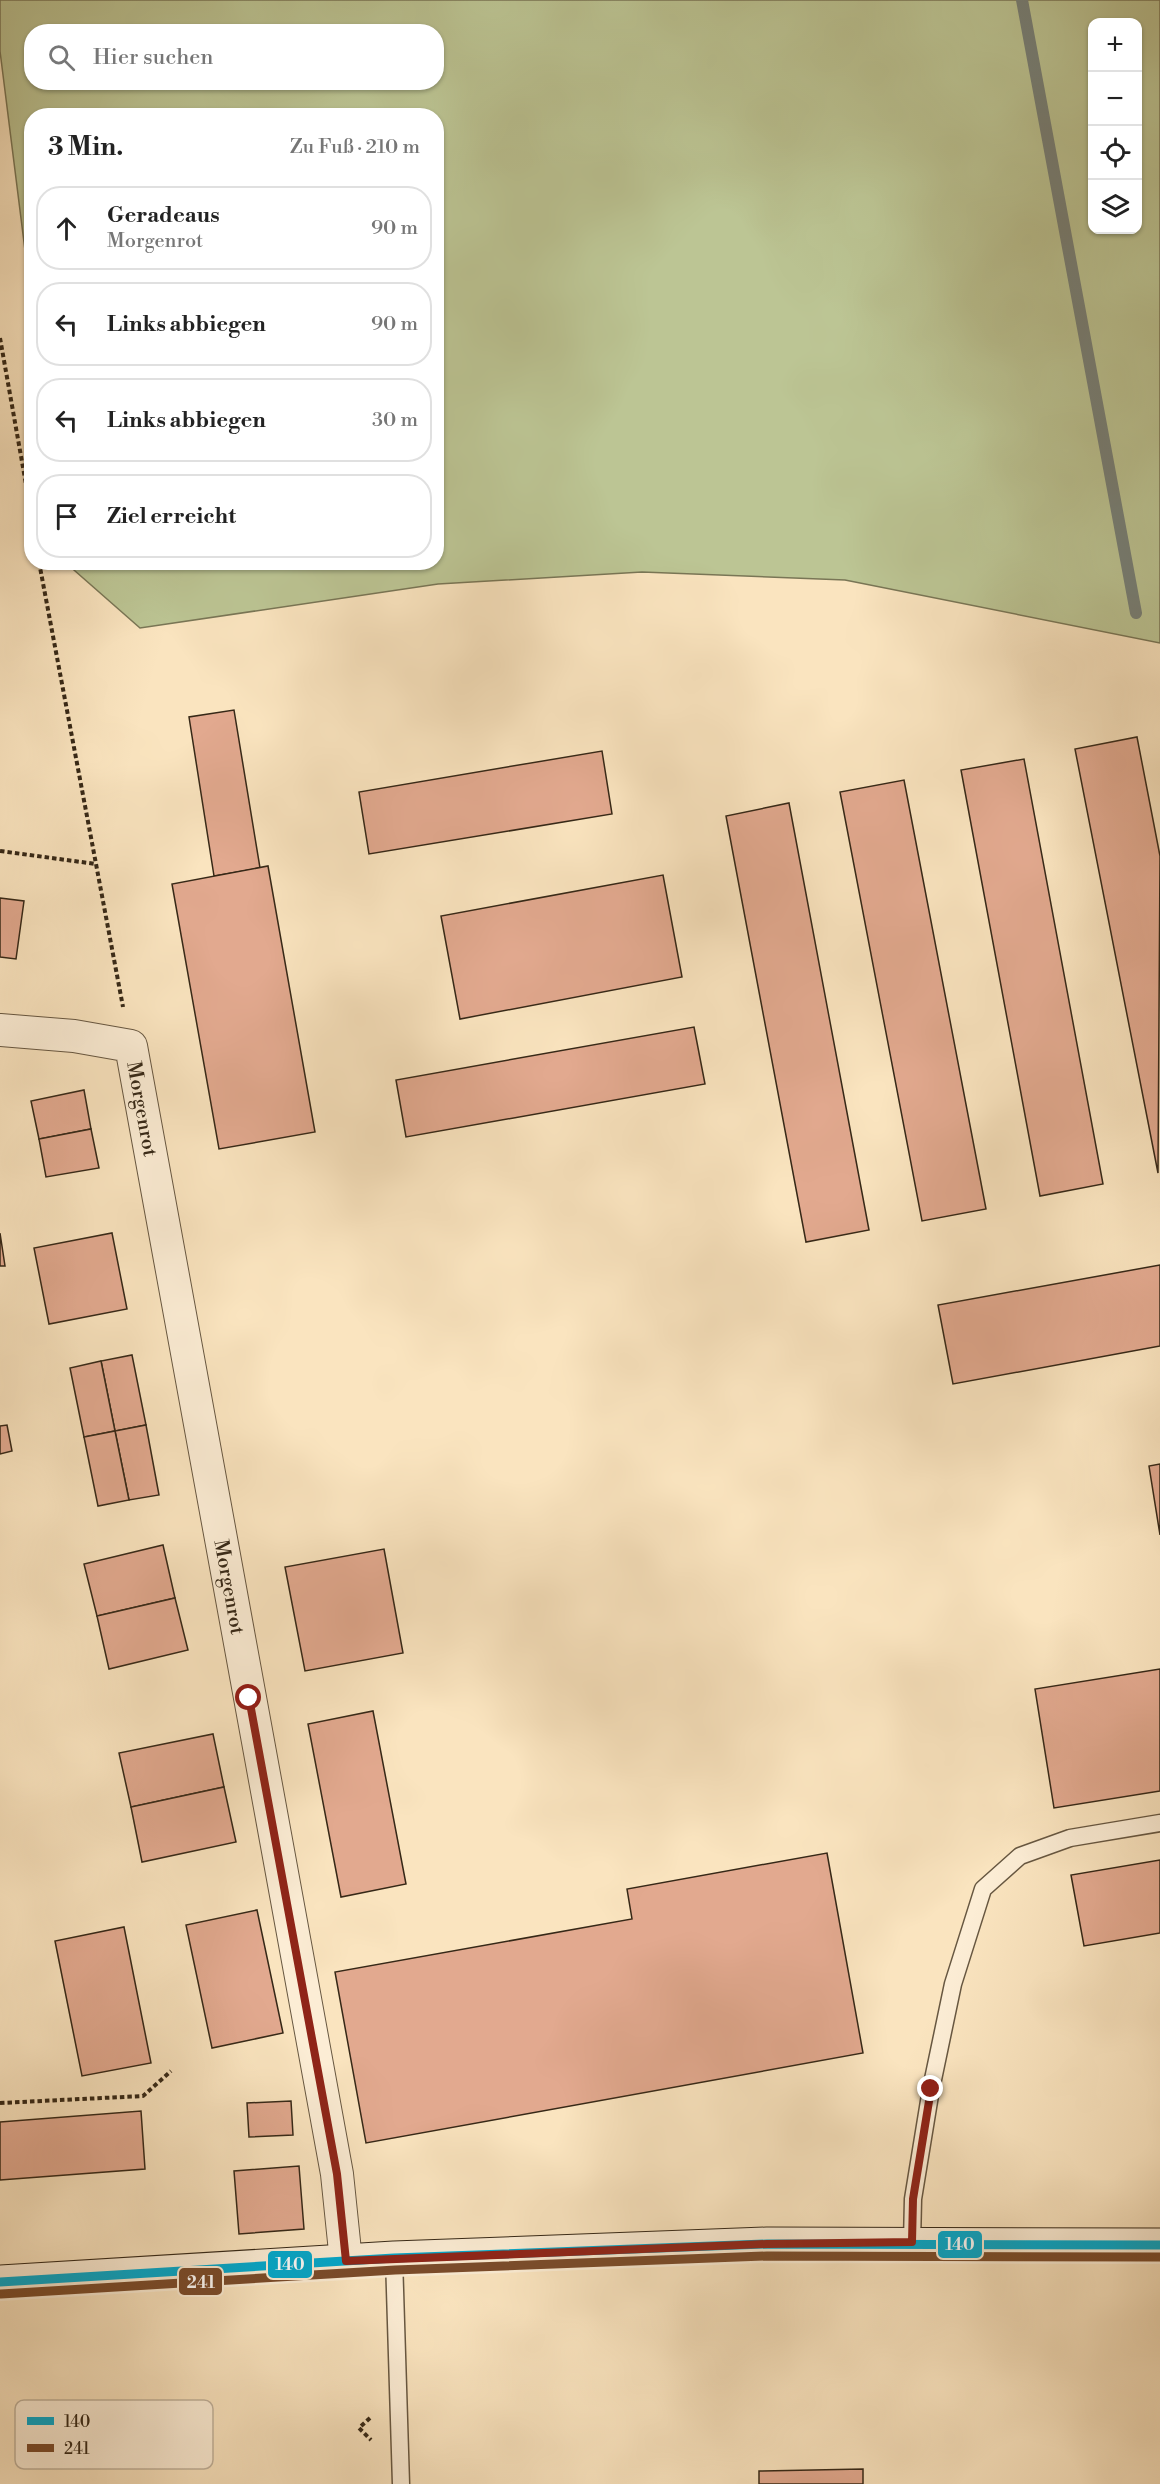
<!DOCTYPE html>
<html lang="de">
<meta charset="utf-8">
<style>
:root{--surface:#fff;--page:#f6f6f6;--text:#222;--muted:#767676;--line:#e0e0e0}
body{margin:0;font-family:"Libre Bodoni",serif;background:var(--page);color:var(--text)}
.controls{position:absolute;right:18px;top:18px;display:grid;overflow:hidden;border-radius:12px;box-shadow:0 2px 4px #0004}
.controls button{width:54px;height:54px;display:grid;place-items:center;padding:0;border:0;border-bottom:2px solid var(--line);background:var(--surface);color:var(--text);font:30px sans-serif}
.stop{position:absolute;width:18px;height:18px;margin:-14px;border:4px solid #8f2418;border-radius:50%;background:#fff}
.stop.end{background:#8f2418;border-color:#fff;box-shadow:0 2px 6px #0008}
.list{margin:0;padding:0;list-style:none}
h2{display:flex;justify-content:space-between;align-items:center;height:78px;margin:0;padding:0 24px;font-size:26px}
h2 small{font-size:20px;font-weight:400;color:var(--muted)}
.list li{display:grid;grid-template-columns:39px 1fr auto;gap:18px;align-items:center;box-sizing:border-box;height:84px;margin:0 12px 12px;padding:0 12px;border:2px solid var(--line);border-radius:24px}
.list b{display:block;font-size:22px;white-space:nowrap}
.list p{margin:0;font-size:20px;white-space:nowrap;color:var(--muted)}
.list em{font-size:20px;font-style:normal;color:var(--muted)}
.icon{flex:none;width:33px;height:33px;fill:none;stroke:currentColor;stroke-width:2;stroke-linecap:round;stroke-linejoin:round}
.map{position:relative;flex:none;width:1160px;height:2484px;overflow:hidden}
.search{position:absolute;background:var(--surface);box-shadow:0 2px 4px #0004;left:24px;top:24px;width:420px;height:66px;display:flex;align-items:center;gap:15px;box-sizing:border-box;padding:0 21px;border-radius:24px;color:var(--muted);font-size:22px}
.panel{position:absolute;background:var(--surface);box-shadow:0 2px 4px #0004;left:24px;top:108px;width:420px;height:462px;border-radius:24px}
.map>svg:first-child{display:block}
</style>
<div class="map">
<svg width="1160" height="2484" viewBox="0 0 1160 2484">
<rect width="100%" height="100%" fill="#fae4bf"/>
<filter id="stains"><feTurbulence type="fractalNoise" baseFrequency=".00333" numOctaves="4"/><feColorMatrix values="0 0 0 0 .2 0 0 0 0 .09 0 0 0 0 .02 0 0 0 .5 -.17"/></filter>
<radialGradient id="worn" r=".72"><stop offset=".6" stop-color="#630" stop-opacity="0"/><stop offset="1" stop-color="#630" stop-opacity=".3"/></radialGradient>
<path fill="#bcc594" stroke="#797656" stroke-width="1.5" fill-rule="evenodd" d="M0,0H1160V643L845,580L642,572L438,584L140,628L66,563L436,562V116H32L31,298L0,51ZM1092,22H1138V230H1092ZM32,32H436V82H32Z"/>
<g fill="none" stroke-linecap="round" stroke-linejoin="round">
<polyline stroke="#778179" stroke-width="12" points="1022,0 1136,613"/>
</g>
<g fill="#e2a98f" stroke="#362817" stroke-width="1.5">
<polygon points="234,710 260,868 214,876 189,717"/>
<polygon points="1137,737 1160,856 1158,1173 1075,749"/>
<polygon points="602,751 612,814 369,854 359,792"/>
<polygon points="1024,759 1103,1184 1040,1196 961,770"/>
<polygon points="904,780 986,1209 922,1221 840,792"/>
<polygon points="789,803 869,1230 806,1242 726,816"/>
<polygon points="268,866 315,1132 219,1149 172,884"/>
<polygon points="663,875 682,977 460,1019 441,916"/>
<polygon points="0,898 24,901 16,959 0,957"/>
<polygon points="694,1027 705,1084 406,1137 396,1080"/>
<polygon points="84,1090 91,1129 39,1139 31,1101"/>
<polygon points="91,1129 99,1168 46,1177 39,1139"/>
<polygon points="0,1233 5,1266 0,1266"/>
<polygon points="112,1233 127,1309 49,1324 34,1248"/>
<polygon points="1160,1265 1160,1346 953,1384 938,1305"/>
<polygon points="132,1355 146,1425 115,1431 101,1361"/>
<polygon points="101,1361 115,1431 84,1437 70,1368"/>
<polygon points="7,1425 12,1451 0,1454 0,1426"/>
<polygon points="146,1425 159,1495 129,1500 115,1431"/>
<polygon points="115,1431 129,1500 98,1506 84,1437"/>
<polygon points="1160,1464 1160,1535 1149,1466"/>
<polygon points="163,1545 175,1598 97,1616 84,1564"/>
<polygon points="384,1549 403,1653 305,1671 285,1567"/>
<polygon points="175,1598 188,1650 109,1669 97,1616"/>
<polygon points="1160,1669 1160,1791 1054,1808 1035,1689"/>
<polygon points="373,1711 406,1884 341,1897 308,1724"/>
<polygon points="213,1734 224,1787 131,1807 119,1753"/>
<polygon points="224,1787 236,1842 142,1862 131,1807"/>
<polygon points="827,1853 863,2053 366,2143 335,1972 632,1919 627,1889"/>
<polygon points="1160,1860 1160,1933 1084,1946 1071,1875"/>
<polygon points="257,1910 283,2033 212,2048 186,1925"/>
<polygon points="124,1927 151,2063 82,2076 55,1941"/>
<polygon points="291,2101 293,2135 249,2137 247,2103"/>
<polygon points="141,2111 145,2169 0,2180 0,2122"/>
<polygon points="299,2166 304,2229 239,2234 234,2171"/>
<polygon points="863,2469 863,2484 759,2484 759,2471"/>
</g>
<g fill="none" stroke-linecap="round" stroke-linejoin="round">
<g stroke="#675741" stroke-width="19">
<g id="lane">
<polyline points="912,2243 913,2199 931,2089 953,1984 983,1889 1020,1856 1070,1838 1160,1823"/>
<polyline points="394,2258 401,2484"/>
</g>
</g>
<g stroke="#675741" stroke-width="34">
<g id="street">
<path id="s1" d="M0,1030L74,1036L131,1046L337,2174L346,2261"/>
</g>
</g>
<g stroke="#362817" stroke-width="35">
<polyline id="secondary" points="0,2282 394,2258 767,2244 1160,2245"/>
</g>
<g stroke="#362817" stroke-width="4" stroke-dasharray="4.5 3" stroke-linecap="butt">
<polyline points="0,338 32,518"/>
<polyline points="39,562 123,1007"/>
<polyline points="0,851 96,864"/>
<polyline points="0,2103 143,2096 171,2071"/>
<polyline points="370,2418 359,2428 371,2440"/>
</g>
<use href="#lane" stroke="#fcedd5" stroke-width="16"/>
<use href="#street" stroke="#fcedd5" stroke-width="32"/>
<use href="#secondary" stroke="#fcedd5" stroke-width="33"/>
<g stroke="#fcedd5" stroke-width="14">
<polyline id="bus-1" points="0,2282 394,2258 767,2244 1160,2245"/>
</g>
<g stroke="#fcedd5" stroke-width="14">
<polyline id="bus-2" points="1,2294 395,2270 767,2256 1160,2257"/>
</g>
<use href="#bus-1" stroke="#00a9ce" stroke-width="9"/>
<use href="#bus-2" stroke="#7a4b2a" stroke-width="9"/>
</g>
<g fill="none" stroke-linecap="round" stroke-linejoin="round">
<polyline stroke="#8f2418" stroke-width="8" points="249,1698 337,2174 346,2261 767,2244 912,2242 913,2199 931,2089"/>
</g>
<g text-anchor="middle" stroke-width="5" stroke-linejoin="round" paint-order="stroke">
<g font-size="20" fill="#362817" stroke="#fcedd5">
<text dy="7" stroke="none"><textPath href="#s1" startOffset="196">Morgenrot</textPath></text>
<text dy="7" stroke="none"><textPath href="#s1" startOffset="682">Morgenrot</textPath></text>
</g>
</g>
<rect x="15" y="2400" width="198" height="69" rx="9" fill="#fcedd5" stroke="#c1b29c" stroke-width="1.5"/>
<rect x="27" y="2417" width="27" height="8" fill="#00a9ce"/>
<rect x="27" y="2444" width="27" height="8" fill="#7a4b2a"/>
<g font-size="16" fill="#362817">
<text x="64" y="2427">140</text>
<text x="64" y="2454">241</text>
</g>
<g stroke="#fcedd5" stroke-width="2">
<rect x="937" y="2230" width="46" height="29" rx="6" fill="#00a9ce"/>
<rect x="267" y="2250" width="46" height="29" rx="6" fill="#00a9ce"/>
<rect x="178" y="2267" width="45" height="29" rx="6" fill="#7a4b2a"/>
</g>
<g font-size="16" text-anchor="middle" font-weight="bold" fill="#fff">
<text x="960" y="2250">140</text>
<text x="290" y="2270">140</text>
<text x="201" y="2288">241</text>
</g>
<rect width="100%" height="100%" filter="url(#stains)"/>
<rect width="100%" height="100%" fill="url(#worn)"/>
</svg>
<div class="controls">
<button>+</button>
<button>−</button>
<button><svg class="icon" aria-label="locate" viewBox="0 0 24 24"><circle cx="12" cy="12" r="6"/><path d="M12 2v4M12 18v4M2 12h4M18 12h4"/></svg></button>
<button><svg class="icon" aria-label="layers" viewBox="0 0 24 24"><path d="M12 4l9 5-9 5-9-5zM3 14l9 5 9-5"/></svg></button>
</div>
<div class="stop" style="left:249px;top:1698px"></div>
<div class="stop end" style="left:931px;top:2089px"></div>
<div class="search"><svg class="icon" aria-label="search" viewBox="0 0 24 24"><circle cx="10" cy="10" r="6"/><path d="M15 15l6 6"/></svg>Hier suchen</div>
<section class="panel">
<h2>3 Min.<small>Zu Fuß · 210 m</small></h2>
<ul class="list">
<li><svg class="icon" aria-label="ahead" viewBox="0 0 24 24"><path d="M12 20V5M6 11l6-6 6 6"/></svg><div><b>Geradeaus</b><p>Morgenrot</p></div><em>90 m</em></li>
<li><svg class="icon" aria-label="left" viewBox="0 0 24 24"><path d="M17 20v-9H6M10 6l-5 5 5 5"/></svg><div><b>Links abbiegen</b></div><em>90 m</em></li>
<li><svg class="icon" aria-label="left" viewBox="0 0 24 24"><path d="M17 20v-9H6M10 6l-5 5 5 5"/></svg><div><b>Links abbiegen</b></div><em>30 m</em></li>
<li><svg class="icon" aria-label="arrive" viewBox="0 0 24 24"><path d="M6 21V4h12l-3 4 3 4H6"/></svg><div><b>Ziel erreicht</b></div></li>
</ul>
</section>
</div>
